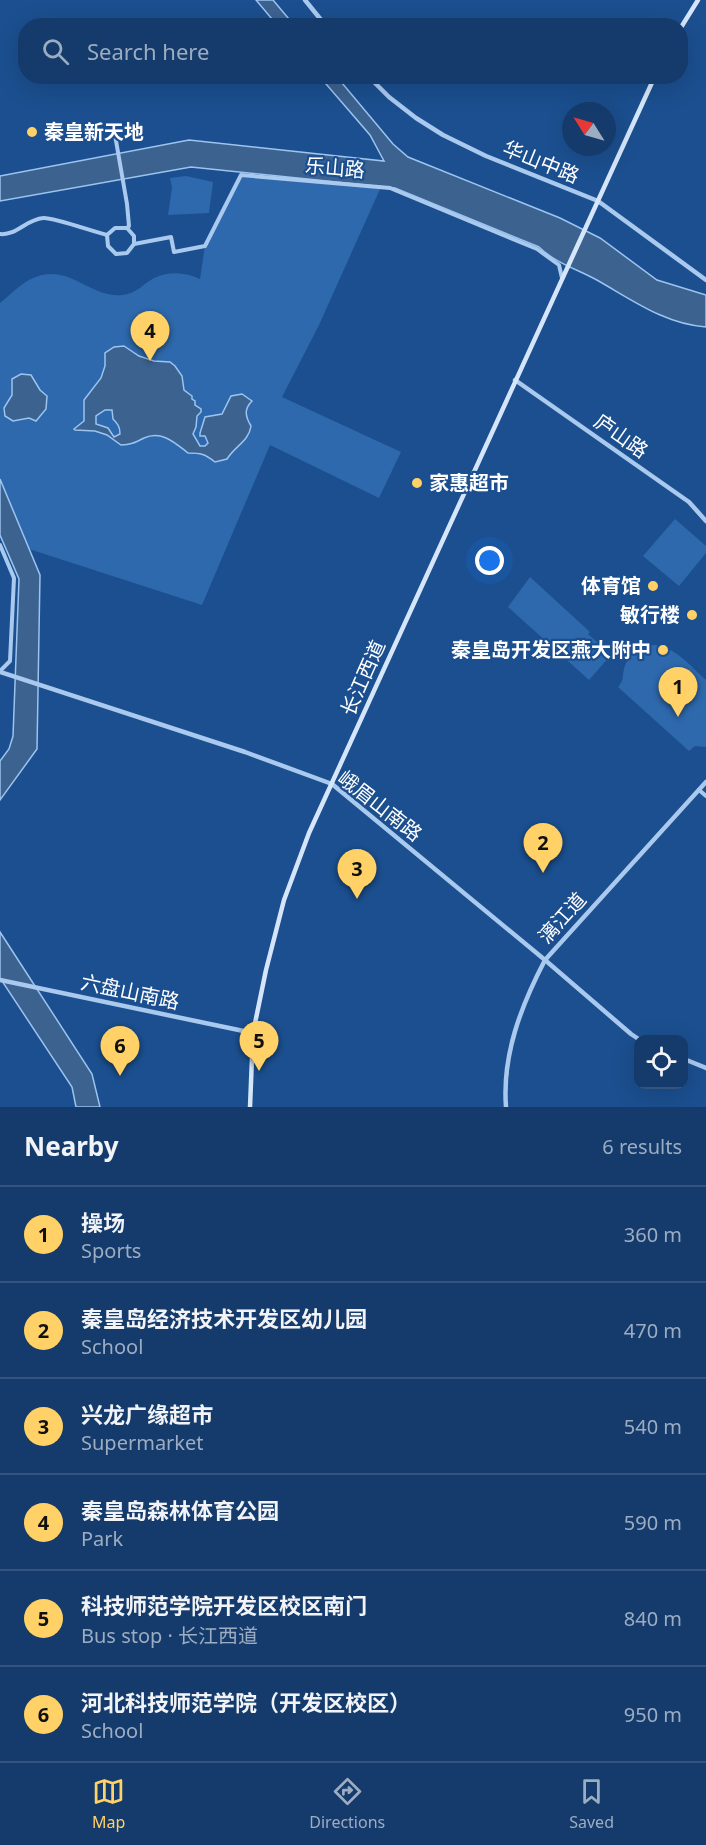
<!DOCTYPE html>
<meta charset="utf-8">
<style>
:root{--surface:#143b6b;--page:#214673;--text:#f1f3f6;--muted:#9dadc1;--line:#33557e;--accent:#ffd166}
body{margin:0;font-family:"Noto Sans","Noto Sans SC",sans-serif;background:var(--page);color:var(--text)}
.controls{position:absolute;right:18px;bottom:18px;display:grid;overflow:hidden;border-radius:12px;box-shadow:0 6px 24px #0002}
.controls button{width:54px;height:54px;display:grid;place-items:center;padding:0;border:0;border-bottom:2px solid var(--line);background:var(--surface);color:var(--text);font:30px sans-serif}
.compass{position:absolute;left:562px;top:102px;width:54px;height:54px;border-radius:50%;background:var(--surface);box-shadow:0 6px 24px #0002;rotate:307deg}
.you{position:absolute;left:490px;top:561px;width:21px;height:21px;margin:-15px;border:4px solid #fff;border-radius:50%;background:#1a73e8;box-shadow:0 0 0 9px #1a73e833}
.badge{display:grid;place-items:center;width:39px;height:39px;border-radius:50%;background:var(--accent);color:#111;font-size:20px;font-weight:700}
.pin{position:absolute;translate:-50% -50px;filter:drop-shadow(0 2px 3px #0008)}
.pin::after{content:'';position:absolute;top:32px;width:21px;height:18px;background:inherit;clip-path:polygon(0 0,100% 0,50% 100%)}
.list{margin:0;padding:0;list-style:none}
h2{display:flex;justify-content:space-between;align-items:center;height:78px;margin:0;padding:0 24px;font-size:26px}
h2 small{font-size:20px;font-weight:400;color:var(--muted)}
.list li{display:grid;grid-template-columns:39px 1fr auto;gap:18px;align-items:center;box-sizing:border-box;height:96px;padding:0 24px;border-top:2px solid var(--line)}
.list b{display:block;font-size:22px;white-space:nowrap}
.list p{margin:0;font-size:20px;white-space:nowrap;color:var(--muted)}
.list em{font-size:20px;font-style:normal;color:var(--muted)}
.icon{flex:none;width:33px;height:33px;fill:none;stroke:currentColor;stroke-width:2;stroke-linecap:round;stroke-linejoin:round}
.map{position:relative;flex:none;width:706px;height:1107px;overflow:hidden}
.search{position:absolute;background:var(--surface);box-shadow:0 6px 24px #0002;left:18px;right:18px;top:18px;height:66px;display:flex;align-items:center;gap:15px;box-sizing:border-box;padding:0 21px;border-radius:24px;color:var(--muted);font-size:22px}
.sheet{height:654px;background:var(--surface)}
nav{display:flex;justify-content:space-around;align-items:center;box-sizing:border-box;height:84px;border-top:2px solid var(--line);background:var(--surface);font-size:16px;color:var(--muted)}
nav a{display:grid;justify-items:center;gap:3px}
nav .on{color:var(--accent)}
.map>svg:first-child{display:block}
</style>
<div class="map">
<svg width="706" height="1107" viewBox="0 0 706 1107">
<rect width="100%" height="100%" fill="#1b4f8f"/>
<g fill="#2e69ad">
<path d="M241,175L381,187L319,325L282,397L401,452L379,498L270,445L202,605L29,549L0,479V303C14,292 24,279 42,275C73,268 92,298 122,295C136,294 143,284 154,278C168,271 186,272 200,279L205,246Z"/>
<polygon points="186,176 213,182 209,213 168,215 172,188 170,178"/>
<polygon points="675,519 706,546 706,553 679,586 643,556"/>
<polygon points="530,577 590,632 588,634 611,655 589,680 508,607"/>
<path d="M654,645C676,647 690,666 706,680V747L695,746L689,751L618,687C624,680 622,678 624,669C627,655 641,646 654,645Z"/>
</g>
<g fill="#3c6290" stroke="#9cc4f0" stroke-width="1.5" fill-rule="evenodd">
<polygon points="256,0 273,0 294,25 277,25"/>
<path d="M320,77H337L393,144L408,157L560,218L600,238L657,280L706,295V327C664,324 631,299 595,279C576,269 554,262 539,247L395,188L191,167L0,201V176L189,140L384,161L370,135Z"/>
<path d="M124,346L139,356L154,361L170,362L175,366L182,376L184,390L192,396V399L195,401V405L201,409V412L197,416L196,427L193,434L200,446H205L208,443L205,436H200V433L205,417L222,414L231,396L242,394L252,401C244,409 245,416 251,426C249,441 235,446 227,459L215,462C205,454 201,453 188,453C175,443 162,430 144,438C136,442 131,445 121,445L107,435L95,431L75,430L74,429L84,421V400L101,378L105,366V353L114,347ZM105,410H112L113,419C118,424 120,427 120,434L114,437L108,428L96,424V416Z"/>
<polygon points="21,374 31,375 40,390 47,396 46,409 36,421 29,418 13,421 5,416 4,408 12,395 12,379"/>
<polygon points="0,479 40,575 37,749 0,800 0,761 9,749 13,736 19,579 0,535"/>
<polygon points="0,932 92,1074 100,1107 76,1107 72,1087 0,978"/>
</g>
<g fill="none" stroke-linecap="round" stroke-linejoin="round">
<g stroke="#a9c9ee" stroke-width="4">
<polyline points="115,135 127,204 129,226 127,228"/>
<path d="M0,234C16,236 27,219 43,218C53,217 94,232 107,235L115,228H127L134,236V244L171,237L174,252L205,246L241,175L390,188L537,249L559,265L562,278"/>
<polyline points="107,235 108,246 116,254 127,253 134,244"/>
<polyline points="0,545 14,578 10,661 0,671"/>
<polyline points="699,790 706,796"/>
</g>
<g stroke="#a9c9ee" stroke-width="4.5">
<polyline points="305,0 326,26"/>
<polyline points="368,76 389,97 416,118 443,135 486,156 598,201 706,280"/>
<polyline points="515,380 689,502 706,521"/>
<polyline points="0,672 245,752 332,784 545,960 631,1034 640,1040"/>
<polyline points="0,980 253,1033"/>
<polyline points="684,1059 706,1068"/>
<path d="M506,1107C502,1055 521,1006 545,960L706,782"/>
</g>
<g stroke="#d6e6fa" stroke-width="4.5">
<polyline points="680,29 698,0"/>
<polyline points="250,1107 253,1033 266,970 284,900 309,833 655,76"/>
</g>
</g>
<g fill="#ffd166" stroke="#1b4f8f" stroke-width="2">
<circle cx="32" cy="132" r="6"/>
<circle cx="417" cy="483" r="6"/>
<circle cx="653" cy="586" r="6"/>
<circle cx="692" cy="615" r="6"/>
<circle cx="663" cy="650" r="6"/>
</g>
<g text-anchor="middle" stroke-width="4.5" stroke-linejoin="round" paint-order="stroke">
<g font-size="20" font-weight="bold" fill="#fff" stroke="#1b4f8f" text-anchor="end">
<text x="44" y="139" text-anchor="start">秦皇新天地</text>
<text x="429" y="490" text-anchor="start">家惠超市</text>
<text x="641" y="593">体育馆</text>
<text x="680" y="622">敏行楼</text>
<text x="651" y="657">秦皇岛开发区燕大附中</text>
</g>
<g font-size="20" fill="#fff" stroke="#1b4f8f">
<text transform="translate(541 162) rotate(22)" y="7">华山中路</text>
<text transform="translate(335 168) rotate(5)" y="7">乐山路</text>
<text transform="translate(621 436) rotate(35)" y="7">庐山路</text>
<text transform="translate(363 678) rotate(-66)" y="7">长江西道</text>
<text transform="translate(380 806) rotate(38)" y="7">峨眉山南路</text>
<text transform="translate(562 918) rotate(-48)" y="7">漓江道</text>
<text transform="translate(130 992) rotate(12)" y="7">六盘山南路</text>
</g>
</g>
</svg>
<div class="controls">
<button><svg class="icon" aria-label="locate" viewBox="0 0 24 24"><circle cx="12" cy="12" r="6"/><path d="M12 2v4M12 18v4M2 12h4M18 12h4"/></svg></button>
</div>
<svg class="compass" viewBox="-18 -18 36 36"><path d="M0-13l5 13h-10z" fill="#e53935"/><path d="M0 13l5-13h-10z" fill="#9dadc1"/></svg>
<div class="you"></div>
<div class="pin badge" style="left:678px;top:717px">1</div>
<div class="pin badge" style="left:543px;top:873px">2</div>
<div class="pin badge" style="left:357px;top:899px">3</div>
<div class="pin badge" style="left:150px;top:361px">4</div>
<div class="pin badge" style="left:259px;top:1071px">5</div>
<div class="pin badge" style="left:120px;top:1076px">6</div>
<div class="search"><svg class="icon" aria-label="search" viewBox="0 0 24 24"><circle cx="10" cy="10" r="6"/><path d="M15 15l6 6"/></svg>Search here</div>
</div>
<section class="sheet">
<h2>Nearby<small>6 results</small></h2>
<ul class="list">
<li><span class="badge">1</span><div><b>操场</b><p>Sports</p></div><em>360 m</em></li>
<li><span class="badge">2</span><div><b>秦皇岛经济技术开发区幼儿园</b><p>School</p></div><em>470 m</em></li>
<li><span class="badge">3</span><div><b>兴龙广缘超市</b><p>Supermarket</p></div><em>540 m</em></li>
<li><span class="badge">4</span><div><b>秦皇岛森林体育公园</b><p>Park</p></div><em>590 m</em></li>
<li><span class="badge">5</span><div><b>科技师范学院开发区校区南门</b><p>Bus stop · 长江西道</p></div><em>840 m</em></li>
<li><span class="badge">6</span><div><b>河北科技师范学院（开发区校区）</b><p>School</p></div><em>950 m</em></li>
</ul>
</section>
<nav>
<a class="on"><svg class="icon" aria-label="map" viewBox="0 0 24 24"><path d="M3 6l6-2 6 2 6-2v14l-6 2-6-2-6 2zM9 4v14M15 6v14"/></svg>Map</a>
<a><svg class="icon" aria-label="directions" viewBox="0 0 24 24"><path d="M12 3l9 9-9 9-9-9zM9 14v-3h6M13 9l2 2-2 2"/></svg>Directions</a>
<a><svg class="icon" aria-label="saved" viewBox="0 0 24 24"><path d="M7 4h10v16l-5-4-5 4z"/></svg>Saved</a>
</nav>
